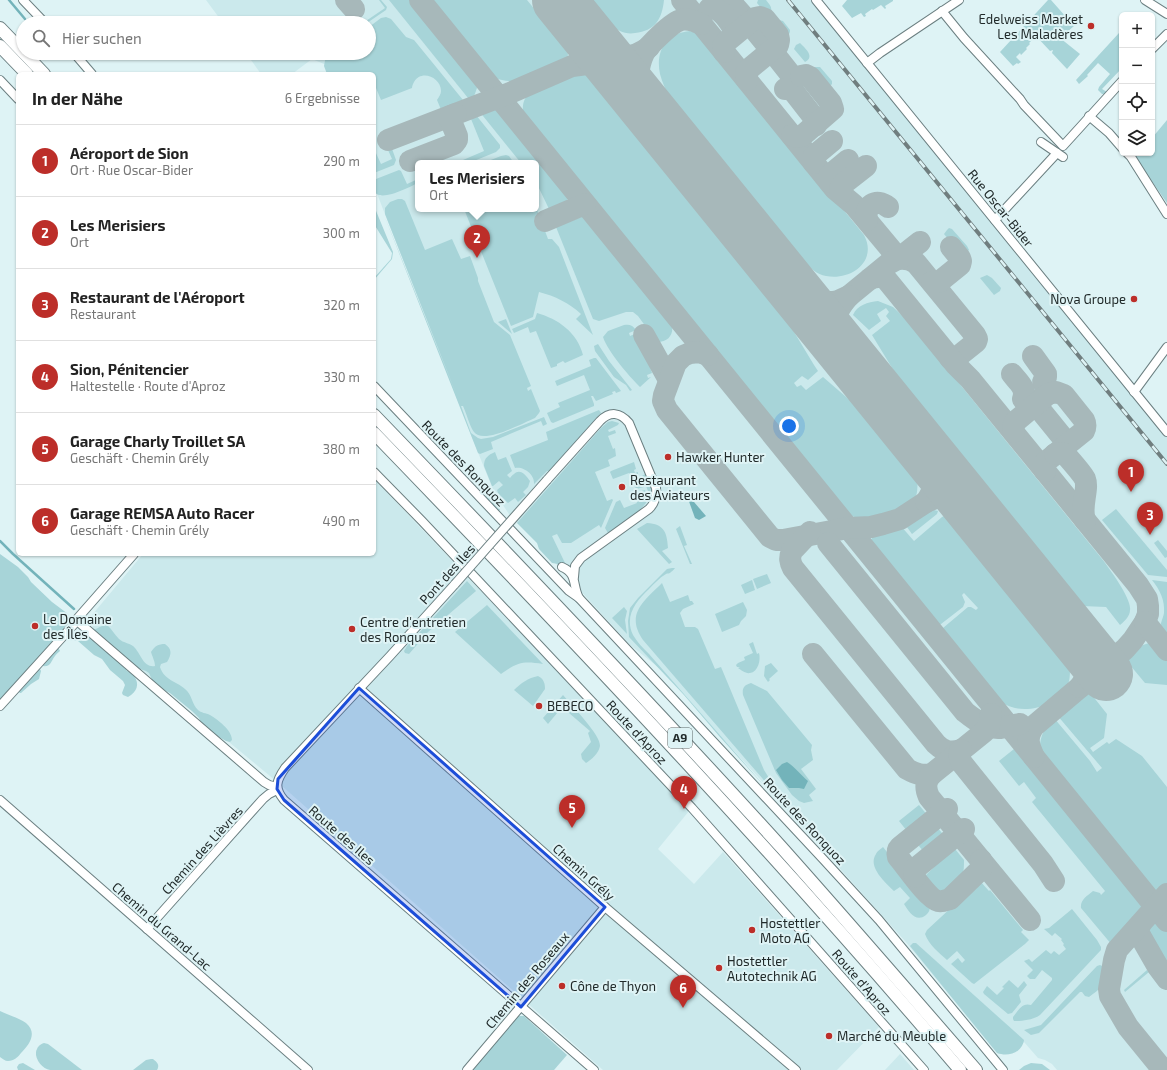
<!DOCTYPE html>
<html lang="de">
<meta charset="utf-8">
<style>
:root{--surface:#fff;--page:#f2f2f2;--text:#222;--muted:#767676;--line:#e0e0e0;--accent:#bc2e29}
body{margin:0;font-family:"Exo 2",sans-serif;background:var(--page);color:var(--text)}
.controls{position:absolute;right:12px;top:12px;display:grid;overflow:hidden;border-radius:6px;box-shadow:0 1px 3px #0004}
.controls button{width:36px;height:36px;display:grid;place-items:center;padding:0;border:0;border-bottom:1px solid var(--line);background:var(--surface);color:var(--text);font:20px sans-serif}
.you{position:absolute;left:789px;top:426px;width:14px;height:14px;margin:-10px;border:3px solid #fff;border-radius:50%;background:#1a73e8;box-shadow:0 0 0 6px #1a73e833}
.badge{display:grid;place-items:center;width:26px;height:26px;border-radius:50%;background:var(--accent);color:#fff;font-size:13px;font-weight:700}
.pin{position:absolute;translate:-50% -33px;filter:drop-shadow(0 1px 2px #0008)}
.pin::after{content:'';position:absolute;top:21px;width:14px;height:12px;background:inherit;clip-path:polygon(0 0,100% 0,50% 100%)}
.popup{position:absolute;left:415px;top:160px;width:124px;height:52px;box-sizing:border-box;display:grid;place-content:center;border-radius:6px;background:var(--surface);filter:drop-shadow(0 1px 3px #0005);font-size:13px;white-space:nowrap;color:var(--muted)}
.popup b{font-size:15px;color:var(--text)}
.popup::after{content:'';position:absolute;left:50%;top:100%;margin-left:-8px;border:8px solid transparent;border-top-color:var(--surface)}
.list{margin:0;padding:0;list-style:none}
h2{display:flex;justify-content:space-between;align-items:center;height:52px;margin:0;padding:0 16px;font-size:17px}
h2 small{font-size:13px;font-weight:400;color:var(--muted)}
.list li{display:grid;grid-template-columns:26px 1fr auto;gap:12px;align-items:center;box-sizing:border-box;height:72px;padding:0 16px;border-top:1px solid var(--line)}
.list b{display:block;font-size:15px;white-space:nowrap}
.list p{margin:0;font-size:13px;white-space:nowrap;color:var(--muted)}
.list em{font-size:13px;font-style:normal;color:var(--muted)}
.icon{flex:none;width:22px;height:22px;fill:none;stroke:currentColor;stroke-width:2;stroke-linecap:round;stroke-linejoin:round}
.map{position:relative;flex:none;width:1167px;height:1070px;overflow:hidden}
.search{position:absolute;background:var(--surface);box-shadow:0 1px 3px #0004;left:16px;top:16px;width:360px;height:44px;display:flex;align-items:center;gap:10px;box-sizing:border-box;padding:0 14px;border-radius:22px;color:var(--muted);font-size:15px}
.panel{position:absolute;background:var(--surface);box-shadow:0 1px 3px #0004;left:16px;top:72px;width:360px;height:484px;border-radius:6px}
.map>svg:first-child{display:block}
</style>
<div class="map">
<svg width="1167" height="1070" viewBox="0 0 1167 1070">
<rect width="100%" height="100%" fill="#def3f5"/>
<g fill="#cbe9ec" fill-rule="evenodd">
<path d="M206,0H816L1167,432V1070H1057L1052,1064L1045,1060L1038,1058L1024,1042L1019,1047L993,1048L905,941L779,801V796L775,788H768L715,730L663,671L629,644L537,543L509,514L494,492L479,455L374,186V74L324,64L312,59L292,74H261L246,53H369V23H223ZM418,163H536V209H418Z"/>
<polygon points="374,479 504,615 689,811 658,849 694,884 723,852 879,1027 837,1070 603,1070 282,786 94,630 91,623 92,615 143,554 374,554"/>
<polygon points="900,1054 914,1070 885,1070"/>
</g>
<g fill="#a7d4d8">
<polygon points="379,0 381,0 387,7 386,10 367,23 363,23 385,8"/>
<polygon points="389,0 412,0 476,79 477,88 473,99 471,100 468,98"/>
<path d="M428,0H527L567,49C569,56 568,59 562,64C546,71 519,85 502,80C496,79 491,75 486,71Z"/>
<path d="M590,0H664C662,19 655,31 635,33C630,34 624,33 620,31C608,26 598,10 590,0Z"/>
<path d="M758,0H766C770,5 774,9 769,15H767L757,3Z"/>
<polygon points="847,0 893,0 893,1 885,6 886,8 885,9 881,5 873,10 872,9 865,14 866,16 864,17 861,13 852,18 842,6"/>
<polygon points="1048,0 1051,0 1074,26 1060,38 1080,54 1067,69 1052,53 1053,50 1050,51 1036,36 1032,39 1032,40 1029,43 1030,44 1026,48 1027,49 1021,55 1020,53 1016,57 1021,62 1018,64 1017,63 1013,66 1000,52"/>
<path d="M386,17L391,19L406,37L414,40L463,100L462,104L442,112L437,100C439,97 441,94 441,91C441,77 421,69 414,82C413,84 412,86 412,88L381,100L376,88L374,89V74H327L324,66L326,55L332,53H369V27L381,18Z"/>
<path d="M779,20L783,21L790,30C790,34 788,36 784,36L775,25L776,21Z"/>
<polygon points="1122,28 1122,39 1119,43 1122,46 1122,68 1102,89 1107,92 1105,94 1102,94 1098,90 1099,87 1110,74 1098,63 1087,75 1088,76 1079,84 1076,80 1119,33 1119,31"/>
<path d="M690,31L697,33L704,38L864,235C878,261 851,281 826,276C817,275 810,267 803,262L669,98C666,90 662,82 660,74C655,50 667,33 690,31Z"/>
<path d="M800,43L801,44C806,49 815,57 805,62L794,49L796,45Z"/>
<polygon points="815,67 820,67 832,81 832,84 830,86 826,88 812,71 812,69"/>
<path d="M575,72H580L588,74L785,317L814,365L818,371L808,380L802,376L794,383L797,387L801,385L806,390L823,377L860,409L918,480C917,485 918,491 916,496C907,515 872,525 852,516C849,515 845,512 842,510L525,120C521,107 522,99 533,89Z"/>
<polygon points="484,107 493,108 502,111 568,193 569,196 566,202 549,209 536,182 536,163 521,163 479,111 480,109"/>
<polygon points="473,113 476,115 500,145 500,148 496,152 469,163 456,163 484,151 469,114"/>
<polygon points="1167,120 1167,203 1135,157 1139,153 1152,153 1152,138"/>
<polygon points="391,146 396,160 394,165 374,173 374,152 375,151 381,164 392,159 388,150"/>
<polygon points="506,155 509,156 514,163 483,163 501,156"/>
<path d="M399,170L401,171L407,184L418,179V183C409,187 378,204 374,190C373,185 374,178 374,174L376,179Z"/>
<path d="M398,199H402L405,201L425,250L452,239L461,259L470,256L478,278V281L494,322L510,335L531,386L527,388L528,391L531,389L540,411L539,413L535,418C523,423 483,445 474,432C470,427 466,412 463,406H461L471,433L478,438L481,439L493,437L544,417L547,424L543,426L541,421L491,442L493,449L480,454L478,453L384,215L457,396L385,214V208L390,202Z"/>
<polygon points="374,206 393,252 392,259 374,280 374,278 391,259 392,253 374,224"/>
<path d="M536,207L548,239H552L559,247L593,335L576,319L581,314C569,303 555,296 539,292L533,317L511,326L464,209H536Z"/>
<path d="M587,216L671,320C675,333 670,342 657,342L638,316L633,312H626L599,321L593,319L556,227L581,217Z"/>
<polygon points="949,228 952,229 967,246 969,250 962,256 944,234 947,230"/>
<polygon points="987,275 992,278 1001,288 1000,291 994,295 980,278"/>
<path d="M878,301L893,307L911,324L1102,559C1109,568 1132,599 1130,610C1130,616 1125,621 1120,625L1106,607L1082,606L896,377L897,376L872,335L890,321L886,316L889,312L886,308L877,314L881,321L869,330L853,315C857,305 868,302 878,301Z"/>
<path d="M537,313C558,319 577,332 583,355L565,363L563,361L557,364V366L551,368L536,331L530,333L528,327L514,333L512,329L535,319Z"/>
<polygon points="506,319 512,334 498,322"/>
<path d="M624,325C629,324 633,325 636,330L629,333L630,336L637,333L642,346L643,347L652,373L647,375L648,378L651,377L640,387C629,376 608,352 603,337L608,331Z"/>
<polygon points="598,344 609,361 632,390 630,391 626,385 614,377 595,351 594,346"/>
<polygon points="594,358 596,358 621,391 616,393 615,391 612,392 613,394 596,401 593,396 591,396 594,404 594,406 553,423 551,422 547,413 560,407 558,403 590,390 584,375 557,386 555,381 591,366 589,360"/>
<path d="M599,410L601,413L600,414L549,471H547L534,484C535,475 524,466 515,468L510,455L548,440L546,432Z"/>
<polygon points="612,421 619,423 618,425 608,430 609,432 615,430 616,433 608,436 613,449 615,448 616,456 608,460 610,466 595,472 607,501 612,499 613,500 601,528 599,525 571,543 562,543 557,534 552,536 565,563 558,564 552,563 539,549 537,543 517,523 601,428 608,422"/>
<path d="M495,452L498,460L506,457L512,471L507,475L510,478C511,477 512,475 514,474C520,468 526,475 530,481L528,487L523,492L526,495L518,502L515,498L508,503L498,493L497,490L503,485L499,481L493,486H492L484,466C484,458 488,455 495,452Z"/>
<polygon points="634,462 636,469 634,470 635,473 638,472 638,474 631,476 629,473 613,479 610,472 611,471"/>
<polygon points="645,474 651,487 650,496 642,476"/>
<polygon points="638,476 640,477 644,487 636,489 632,479"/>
<polygon points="645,490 648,498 646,503 639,511 639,512 608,533 605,528 616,502 620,500 624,508 637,503 634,495 635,493"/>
<polygon points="490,492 500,509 499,512 484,497 485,494"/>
<polygon points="1116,509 1167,570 1167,577 1148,575 1102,520"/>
<polygon points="934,510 938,511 937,514 912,534 904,523 926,512"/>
<path d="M946,515L1070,668C1070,674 1070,681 1067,687C1058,704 1033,712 1015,708C1007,706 1000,702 993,697L944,636C942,633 941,631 943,628L968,607H971L976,610L978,608L964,593L962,595L965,602L963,607L941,624L937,625L933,624L872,548L870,542L873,536L876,532L900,525L914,541L942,517Z"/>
<path d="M647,523C664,524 667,532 668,548L662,551L672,562L669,564L637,529Z"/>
<polygon points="680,526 687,545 684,546 692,564 690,564 676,529"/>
<polygon points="1158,540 1167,551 1167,557 1165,558 1154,543"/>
<path d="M0,554L18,567L28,577L31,582L52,602L68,614L71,620V631C77,631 83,632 88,632C95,631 100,625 107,625C112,629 114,634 119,639C123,643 131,643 135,648C141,655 144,668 155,666C155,661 152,656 151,652C155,646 158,644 165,644C172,649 172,654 167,662L161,664L160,667C164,680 176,681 185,689C192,694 192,705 198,710C201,713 206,713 210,715C218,720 232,730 232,740L230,742L226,741L203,728L199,718L192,711L170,693L158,687L153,682L149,673L146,671L134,667L126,668V670C128,672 132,673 134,676C140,684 137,692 128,697L123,695L122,693L125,685L123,681L110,670L102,659L94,655L78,641L61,639L56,643L60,651C58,653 56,654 55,656C50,662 52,667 42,666L39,667L41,671L39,679L31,684L21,693H20L14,687L12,692L14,698L0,704Z"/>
<path d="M672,568H675C674,569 673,571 671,572C670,574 667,573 666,574C659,578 654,584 649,589C636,601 624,616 633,635C637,642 643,648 649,654L767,789L719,736L684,695L629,637L628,621L630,608L638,598L667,569Z"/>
<polygon points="767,574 771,583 757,589 753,579"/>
<polygon points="752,580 755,590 745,594 741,585"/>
<path d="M1152,580L1167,582V643C1165,640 1161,635 1160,632C1159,625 1163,619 1164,613C1165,600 1160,590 1152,580Z"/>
<polygon points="467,581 476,591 428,632 409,654 405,653 404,651 407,646"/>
<path d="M662,583L670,602L688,595L690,601H692L694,604L683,609L680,613L685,627H695L698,629L715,669L721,667L764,770L774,786L768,785L643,640C625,614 644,601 662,583Z"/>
<polygon points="743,602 747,610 746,616 741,621 739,625 722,632 715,614"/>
<path d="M487,605L543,664C523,661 518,662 501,674L455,632Z"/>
<polygon points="624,607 627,611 625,620 627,634 612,618"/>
<path d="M753,642L757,654L759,653C761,660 758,672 750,673C746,674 741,670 738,668L740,667H737L736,665L738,663L745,660L744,657L753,653L749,644Z"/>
<path d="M1149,643C1158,643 1161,648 1167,655V685L1145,683L1125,659L1143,645Z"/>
<polygon points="771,663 778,671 769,679 770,680 768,682 764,676 765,666"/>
<path d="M538,676C544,679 545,684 545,689L533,706L514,690C521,683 528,678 538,676Z"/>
<path d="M751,683L767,691L812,745L811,750L813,760L801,769L816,789L809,795L813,801L804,803L799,801L792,795L776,773L743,695C742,688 744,685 751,683Z"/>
<path d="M1088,690L1107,714L1104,738L1090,748L1093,752L1107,742L1109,744L1116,739L1142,756L1167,787V890L1160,897L1157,898L1045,763C1044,758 1040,752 1040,747C1040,735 1046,725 1054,718L1090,761L1097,772L1102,768L1057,715Z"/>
<path d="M563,695C571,705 601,735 600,746C599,753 591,760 586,763L582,759L581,754L591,742L588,733L590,731L562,707L548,724L543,718Z"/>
<path d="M1014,749C1021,748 1024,752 1029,757L1148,908L1147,911L1113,950L1112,945L1081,908C1080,900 1087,896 1093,891L1100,893L1101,895L1105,891L1032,802L1036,798L1024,782L1019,786L999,761Z"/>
<path d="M919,805L964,860C964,866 964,871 962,876C956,886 940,898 931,887C927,883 926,880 926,875L935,866L899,821Z"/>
<path d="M883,847L930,906C930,910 929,912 926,915C916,923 909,912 904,904L910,898L900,887L894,891C886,883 867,867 876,854C877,851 881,849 883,847Z"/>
<path d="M980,881L989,891L990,890L1023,930L1021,932L1029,940L1025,944L974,984L972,983L951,964L958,958L962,963L965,960L957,951L947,960C939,953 929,945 925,934L927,930Z"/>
<path d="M1072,909L1097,940L1101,947V950L1040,1015C1033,1020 1023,1021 1014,1021L1013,1019V1017C1018,1011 1022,1002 1031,1005L1052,980V978L1042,970L1035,979H1030L1027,976L1033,970L1024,961L1029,959L1032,962L1046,950L1051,954L1054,951L1059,955L1066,949L1063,945L1064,944L1061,940L1062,939L1055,933L1052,936L1044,929L1049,928Z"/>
<polygon points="1153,916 1156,916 1167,930 1167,971 1158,960 1142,931 1142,928"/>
<path d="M913,943H916L1024,1040C1022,1053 1008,1057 997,1053L910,946Z"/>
<path d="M1100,965L1104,967L1107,970C1106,984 1100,989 1089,997L1085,996L1082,992H1080L1039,1033L1031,1035L1024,1030L1041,1025L1097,966Z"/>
<polygon points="1147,970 1149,972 1125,992 1124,990"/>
<polygon points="1009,980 1018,988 1024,981 1027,985 1019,995 1021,1002 1012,1013 1008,1014 984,994 983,992 987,986 997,995 1004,988 1002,987"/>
<path d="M0,1011C8,1015 19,1018 26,1023C38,1033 29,1045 21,1053C18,1057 14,1061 8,1061C5,1061 3,1059 0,1057Z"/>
<polygon points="517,1016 524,1016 567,1055 554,1070 471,1070"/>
<path d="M44,1043L48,1044L82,1070C72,1070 61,1070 50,1070C43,1069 35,1060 36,1052C37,1047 40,1044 44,1043Z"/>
<path d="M151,1059H153C157,1062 160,1065 157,1070H133L146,1060Z"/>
<polygon points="23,1063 35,1070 18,1070 17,1067 19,1064"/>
<polygon points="1031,1063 1042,1064 1050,1070 1019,1070 1024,1066"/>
</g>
<g fill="#73b3ba">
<polygon points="688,495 706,516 699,520 695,518 687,496"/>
<path d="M787,762C795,767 801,775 808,781L804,789L799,788H789L782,780L776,770L782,764Z"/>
</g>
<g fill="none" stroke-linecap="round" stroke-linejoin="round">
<g stroke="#73b3ba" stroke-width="2.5">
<polyline points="9,0 25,19"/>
<polyline points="0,541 13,554 74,609"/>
</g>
<g stroke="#a7b8ba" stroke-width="22">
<polyline points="346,0 354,9"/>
<polyline points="420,0 1167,921"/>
<polyline points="682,0 835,189 854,205 894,253 903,258"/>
<polyline points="729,0 744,17 745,21 743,27 749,27 754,29 767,45 768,51 766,55 772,54 776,56 791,75 792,81 790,86"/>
<path d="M709,9C711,9 712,8 715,9C722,10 733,26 734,32"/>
<path d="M590,39C608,56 627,64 649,47"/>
<polyline points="724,52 723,46 726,42 755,18 760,17 765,19 778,35 779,40 778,45 749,69 746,73 747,80"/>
<polyline points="785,89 789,89 794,92 815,119 816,125"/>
<path d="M652,115C644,102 637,89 638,74C639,67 641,59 644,53C649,45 672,22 681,20C688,18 695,21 701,24"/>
<polyline points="792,135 796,137 802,136 833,109 831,103 810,77 806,75 801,76"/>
<polyline points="388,140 510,93 572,66 587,64 599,65 611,70 621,77"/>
<polyline points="410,161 454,144 457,140 457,136 450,119 451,116 456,114"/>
<polyline points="814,163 814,156 832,141"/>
<polyline points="830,182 830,175 848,160"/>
<polyline points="841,193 840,189 843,184 866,166"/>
<path d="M867,220C864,206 876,197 888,207"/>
<polyline points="545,221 585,204"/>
<path d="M898,259C904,258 910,259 916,263L975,335L977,339L976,342L956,358H950"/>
<path d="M870,279C876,277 880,276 886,279L956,365L970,379L1138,585L1147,599L1148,606V614L1145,622L1133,640L1125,649L1034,726C1026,738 1028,744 1034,757"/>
<polyline points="786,280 798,292 809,299 821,302 833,302 838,301 849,296 888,264 901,257 920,242"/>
<polyline points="932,282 939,282 960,265 961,261 960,258 951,247"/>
<path d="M849,296C825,322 834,337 853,362"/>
<polyline points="644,335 669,380"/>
<polyline points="708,355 699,352 690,353 683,356 676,363 664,395 663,401 667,410 770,537 776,540 783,540 848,528 871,527 883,524 900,519 926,502 940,496 945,495 957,497 967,503"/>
<polyline points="1033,356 1046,374 1046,377 1043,382"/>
<path d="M1012,374C1018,382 1027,388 1023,399H1030L1033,401L1063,438L1064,445L1062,449"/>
<path d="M1014,432L1013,427L1016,421L1048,394L1056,392L1064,395L1084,420C1086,424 1086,427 1084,431L1048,460L1045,463V471"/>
<path d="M1055,454L1061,453L1065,454C1070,460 1082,473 1085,479C1089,489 1080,507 1085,520"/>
<path d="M926,502C935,489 938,477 933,461"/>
<path d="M810,532L792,551C789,558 790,562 793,568L936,744C944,752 951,753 961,750"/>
<path d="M828,543L965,712C975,720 987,729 1000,728C1007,727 1013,725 1020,724"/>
<polyline points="1145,622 1167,650"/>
<path d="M1079,641C1090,659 1093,669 1080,687"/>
<path d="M813,654L907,769C916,774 922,776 932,774"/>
<path d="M991,714L989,726L984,732L932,774C925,781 925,788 929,797L1030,920"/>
<polyline points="961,750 959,754 961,762 1043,864 1054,881"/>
<path d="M947,809L900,847C897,850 897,853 898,857C906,866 928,899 938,901C943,902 946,900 950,899L981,869L982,866L981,860"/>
<polyline points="915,877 914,871 916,868 964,829"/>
<polyline points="1140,925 1138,932 1158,967 1167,979"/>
<polyline points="1163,1070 1128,1027 1110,996 1109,989 1114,960 1117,950 1167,894"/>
</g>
<polyline stroke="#a7b8ba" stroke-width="54" points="559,0 1106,674"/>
<g stroke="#6b7f81" stroke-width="10">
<g id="minor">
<polyline points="23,0 45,23"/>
<polyline points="816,0 1167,432"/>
<polyline points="1145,0 1167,14"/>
<polyline points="942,11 964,38 1020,99 1024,105 1063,146 1122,81"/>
<polyline points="1152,49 1167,34"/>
<polyline points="74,53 92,74"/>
<polyline points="867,63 880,53 959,0"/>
<polyline points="0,80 18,99"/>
<polyline points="1089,116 1109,133 1122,148"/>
<polyline points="1041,142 1063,157"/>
<polyline points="1127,153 1131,157 1167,214"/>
<polyline points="995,220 1057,153"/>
<polyline points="374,386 569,591 579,598"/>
<polyline points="1134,392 1167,347"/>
<polyline points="374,472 422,521 692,808 924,1070"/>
<path d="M547,480L600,421C610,411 620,412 629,423L656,488C657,497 655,503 649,509L581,558L575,566L574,577"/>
<polyline points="134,554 76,620 264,782 269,785 277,787"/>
<path d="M562,567C578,574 572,585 579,598L823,859L879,920L1003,1070"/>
<path d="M455,584L390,656L285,768C276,781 274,788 284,800L594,1070"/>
<polyline points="359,688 605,907 796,1070"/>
<polyline points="0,706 77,621"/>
<polyline points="0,800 308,1070"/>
<polyline points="147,929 263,799 269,794 277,790"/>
<polyline points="467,1070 605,907"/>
</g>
</g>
<g stroke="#6b7f81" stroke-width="14">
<g id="highway">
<polyline points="0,28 23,52"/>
<polyline points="0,46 27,74"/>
<polyline points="24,53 44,74"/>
<path d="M374,415C512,558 649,701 782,848C847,921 912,996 976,1070"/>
<path d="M374,433C574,640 773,850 960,1070"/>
</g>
</g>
<use href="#minor" stroke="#fff" stroke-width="8"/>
<use href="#highway" stroke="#fff" stroke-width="12"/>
<g stroke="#707e7f" stroke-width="4">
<polyline id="rail" points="788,0 1167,464"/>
</g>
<use href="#rail" stroke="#def3f5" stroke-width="2.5" stroke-dasharray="8" stroke-linecap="butt"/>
<g stroke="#6b7f81" stroke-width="10" stroke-linecap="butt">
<polyline id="minor-bridge" points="455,584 547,480"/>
</g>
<use href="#minor-bridge" stroke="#fff" stroke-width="8"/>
</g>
<path fill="#1d4ed8" fill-opacity="0.2" stroke="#1d4ed8" stroke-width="3" stroke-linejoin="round" d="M359,688L605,907L521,1007L284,800L277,789L278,779Z"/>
<g fill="#bc2e29" stroke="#def3f5" stroke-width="1.5">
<circle cx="1091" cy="26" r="4"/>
<circle cx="1134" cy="299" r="4"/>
<circle cx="668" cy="457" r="4"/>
<circle cx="622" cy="487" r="4"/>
<circle cx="35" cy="626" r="4"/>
<circle cx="352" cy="629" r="4"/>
<circle cx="539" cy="706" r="4"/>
<circle cx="752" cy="930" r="4"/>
<circle cx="719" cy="968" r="4"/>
<circle cx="562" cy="986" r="4"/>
<circle cx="829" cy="1036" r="4"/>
</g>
<g text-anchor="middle" stroke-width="4" stroke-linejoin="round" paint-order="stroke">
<rect fill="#def3f5" stroke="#5a6667" stroke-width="1" x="668" y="728" width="24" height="20" rx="3"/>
<g font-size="12" font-weight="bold" fill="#212a2a">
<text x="680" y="742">A9</text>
</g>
<g font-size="13" fill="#212a2a" stroke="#def3f5" text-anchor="start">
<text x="1083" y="24" text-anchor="end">Edelweiss Market<tspan x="1083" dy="15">Les Maladères</tspan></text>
<text x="1126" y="304" text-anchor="end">Nova Groupe</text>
<text x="676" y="462">Hawker Hunter</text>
<text x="630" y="485">Restaurant<tspan x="630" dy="15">des Aviateurs</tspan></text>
<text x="43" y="624">Le Domaine<tspan x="43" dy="15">des Îles</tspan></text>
<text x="360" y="627">Centre d'entretien<tspan x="360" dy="15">des Ronquoz</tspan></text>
<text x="547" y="711">BEBECO</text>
<text x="760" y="928">Hostettler<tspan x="760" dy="15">Moto AG</tspan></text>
<text x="727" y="966">Hostettler<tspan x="727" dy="15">Autotechnik AG</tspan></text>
<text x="570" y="991">Cône de Thyon</text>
<text x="837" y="1041">Marché du Meuble</text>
</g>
<g font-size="13" fill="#212a2a" stroke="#def3f5">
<text transform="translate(1001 208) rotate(51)" y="5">Rue Oscar-Bider</text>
<text transform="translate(464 463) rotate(46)" y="5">Route des Ronquoz</text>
<text transform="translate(447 574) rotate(-48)" y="5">Pont des Iles</text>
<text transform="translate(637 732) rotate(47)" y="5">Route d'Aproz</text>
<text transform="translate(805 821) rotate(47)" y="5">Route des Ronquoz</text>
<text transform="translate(342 835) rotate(41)" y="5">Route des Iles</text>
<text transform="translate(202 850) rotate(-48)" y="5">Chemin des Lièvres</text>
<text transform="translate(584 872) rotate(42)" y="5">Chemin Grély</text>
<text transform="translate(162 926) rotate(41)" y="5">Chemin du Grand-Lac</text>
<text transform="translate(527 980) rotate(-50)" y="5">Chemin des Roseaux</text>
<text transform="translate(862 982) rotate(49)" y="5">Route d'Aproz</text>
</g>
</g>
</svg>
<div class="controls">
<button>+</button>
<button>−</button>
<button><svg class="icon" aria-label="locate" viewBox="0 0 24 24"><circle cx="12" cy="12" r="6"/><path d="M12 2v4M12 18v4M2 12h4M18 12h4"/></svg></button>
<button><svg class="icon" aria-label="layers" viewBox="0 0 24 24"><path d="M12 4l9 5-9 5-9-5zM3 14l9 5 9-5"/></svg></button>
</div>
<div class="you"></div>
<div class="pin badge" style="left:1131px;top:492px">1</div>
<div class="pin badge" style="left:477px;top:258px">2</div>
<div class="popup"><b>Les Merisiers</b>Ort</div>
<div class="pin badge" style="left:1150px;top:535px">3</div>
<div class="pin badge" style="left:684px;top:809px">4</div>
<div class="pin badge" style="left:572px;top:828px">5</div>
<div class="pin badge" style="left:683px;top:1008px">6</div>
<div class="search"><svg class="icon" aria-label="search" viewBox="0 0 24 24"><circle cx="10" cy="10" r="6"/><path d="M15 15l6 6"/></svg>Hier suchen</div>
<section class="panel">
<h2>In der Nähe<small>6 Ergebnisse</small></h2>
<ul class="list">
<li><span class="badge">1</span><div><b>Aéroport de Sion</b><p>Ort · Rue Oscar-Bider</p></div><em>290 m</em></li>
<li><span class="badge">2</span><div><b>Les Merisiers</b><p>Ort</p></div><em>300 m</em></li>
<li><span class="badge">3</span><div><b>Restaurant de l'Aéroport</b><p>Restaurant</p></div><em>320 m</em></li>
<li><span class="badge">4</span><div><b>Sion, Pénitencier</b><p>Haltestelle · Route d'Aproz</p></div><em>330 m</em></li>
<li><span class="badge">5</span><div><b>Garage Charly Troillet SA</b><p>Geschäft · Chemin Grély</p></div><em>380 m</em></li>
<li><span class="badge">6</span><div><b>Garage REMSA Auto Racer</b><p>Geschäft · Chemin Grély</p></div><em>490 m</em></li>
</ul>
</section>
</div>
